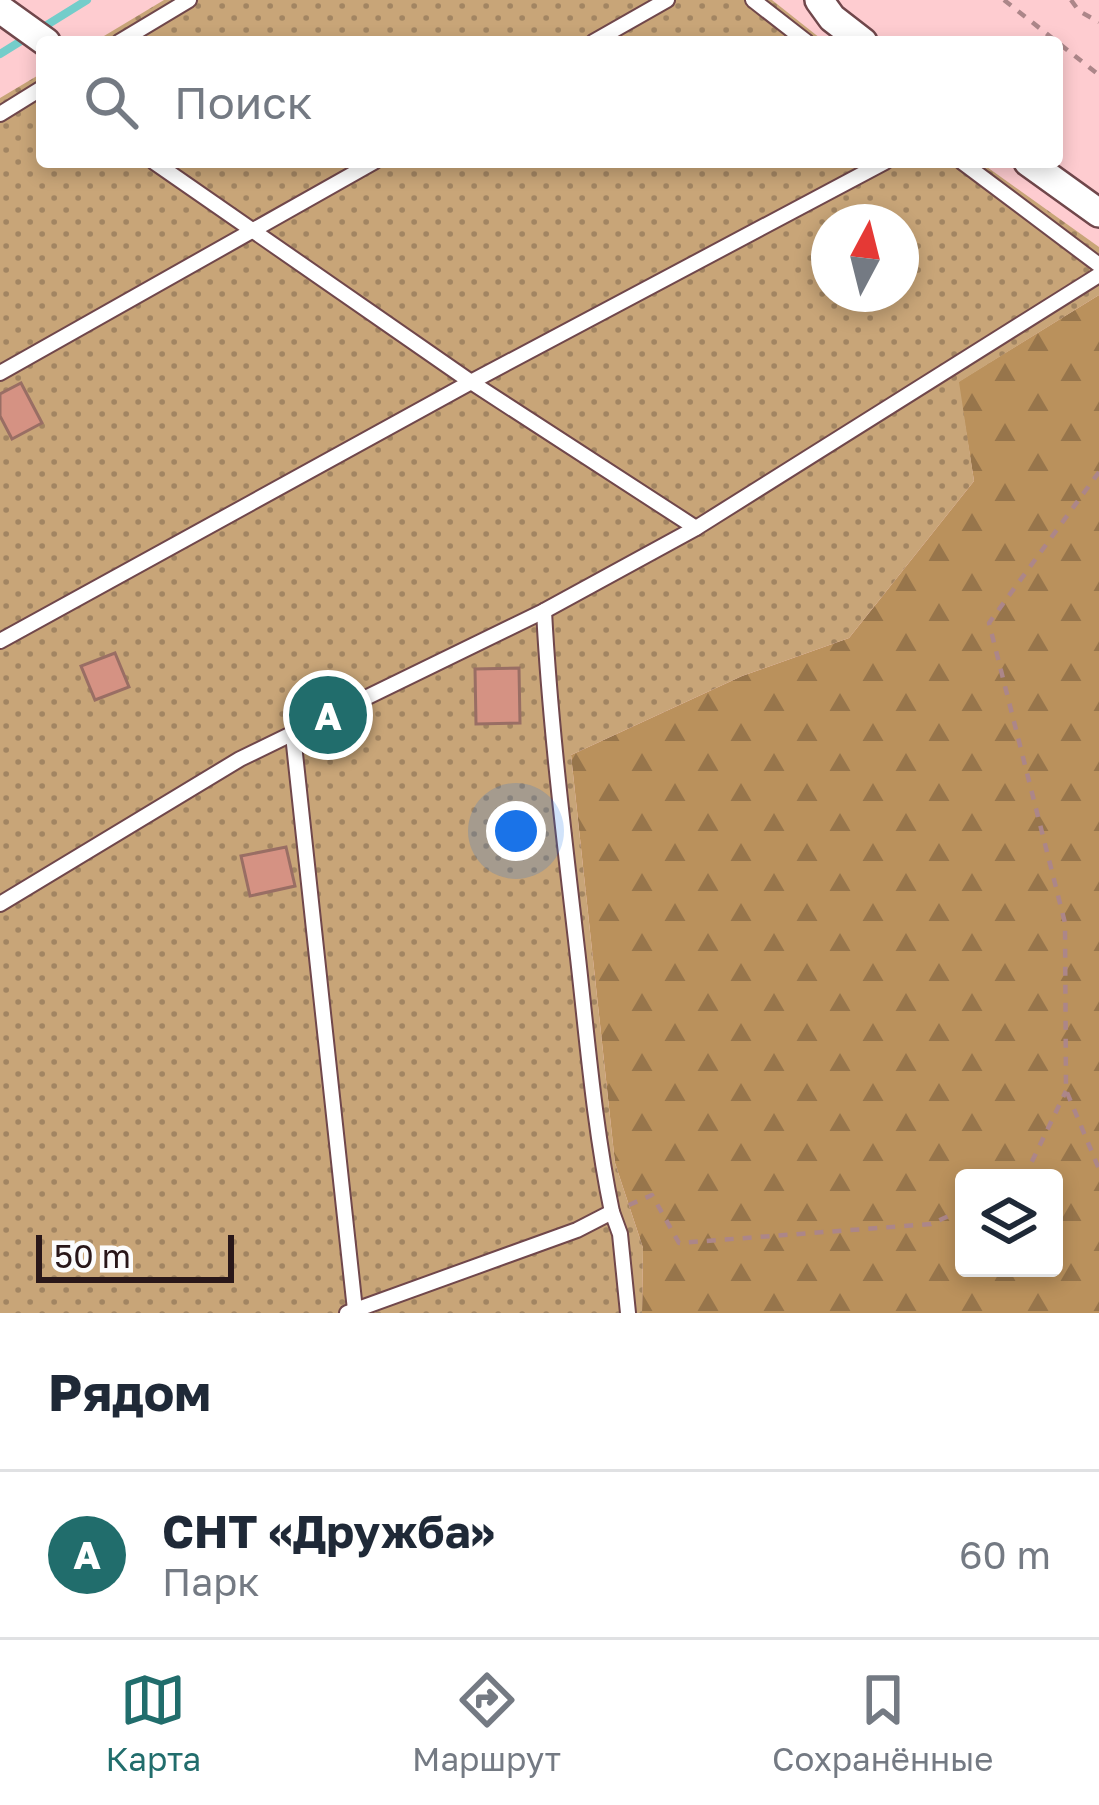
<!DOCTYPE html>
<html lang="ru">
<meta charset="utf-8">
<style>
:root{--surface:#fff;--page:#f2f2f3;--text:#1f2937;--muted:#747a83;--line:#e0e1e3;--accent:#216d6c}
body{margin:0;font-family:"Golos Text",sans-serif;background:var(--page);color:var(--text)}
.controls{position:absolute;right:36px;bottom:36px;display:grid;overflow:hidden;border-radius:12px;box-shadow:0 6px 18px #0003}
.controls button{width:108px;height:108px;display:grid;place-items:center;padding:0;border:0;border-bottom:3px solid var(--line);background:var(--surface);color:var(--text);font:60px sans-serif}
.compass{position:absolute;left:811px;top:204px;width:108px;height:108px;border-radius:50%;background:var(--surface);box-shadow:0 6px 18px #0003;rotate:7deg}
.scale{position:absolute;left:36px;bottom:30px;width:198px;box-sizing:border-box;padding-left:12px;border:6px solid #291719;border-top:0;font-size:33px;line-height:42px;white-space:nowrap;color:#291719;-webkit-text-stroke:9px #fcfcfc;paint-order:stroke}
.you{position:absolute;left:516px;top:831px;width:42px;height:42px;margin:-30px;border:9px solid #fff;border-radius:50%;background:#1a73e8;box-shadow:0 0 0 18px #1a73e833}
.badge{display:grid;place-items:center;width:78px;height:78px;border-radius:50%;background:var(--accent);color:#fff;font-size:39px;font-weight:700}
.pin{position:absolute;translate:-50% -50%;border:6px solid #fff;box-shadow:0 3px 12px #0006}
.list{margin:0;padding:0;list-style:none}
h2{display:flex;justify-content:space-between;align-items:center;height:156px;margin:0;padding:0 48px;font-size:51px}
h2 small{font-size:39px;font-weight:400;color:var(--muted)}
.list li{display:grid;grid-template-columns:78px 1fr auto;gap:36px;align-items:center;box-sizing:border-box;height:168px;padding:0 48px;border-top:3px solid var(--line)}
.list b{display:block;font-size:45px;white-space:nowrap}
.list p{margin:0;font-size:39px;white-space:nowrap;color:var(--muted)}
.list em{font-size:39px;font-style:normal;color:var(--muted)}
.icon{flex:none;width:66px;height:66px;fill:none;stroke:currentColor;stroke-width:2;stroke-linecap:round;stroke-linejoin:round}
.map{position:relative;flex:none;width:1099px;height:1313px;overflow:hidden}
.search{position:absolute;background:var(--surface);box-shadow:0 6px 18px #0003;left:36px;right:36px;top:36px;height:132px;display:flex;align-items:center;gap:30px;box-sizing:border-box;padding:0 42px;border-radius:12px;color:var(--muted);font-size:45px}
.sheet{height:324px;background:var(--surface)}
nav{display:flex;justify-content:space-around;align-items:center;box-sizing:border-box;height:168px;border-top:3px solid var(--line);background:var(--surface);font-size:33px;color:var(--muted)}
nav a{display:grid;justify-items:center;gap:6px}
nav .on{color:var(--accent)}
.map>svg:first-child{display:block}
</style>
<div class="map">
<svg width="1099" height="1313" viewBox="0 0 1099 1313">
<defs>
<pattern id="forest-firs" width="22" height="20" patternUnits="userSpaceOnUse" patternTransform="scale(3)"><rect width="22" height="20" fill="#ba915c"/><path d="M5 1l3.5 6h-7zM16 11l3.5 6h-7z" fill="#97754b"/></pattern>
<pattern id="garden-dots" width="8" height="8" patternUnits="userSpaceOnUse" patternTransform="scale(3)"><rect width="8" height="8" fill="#c8a578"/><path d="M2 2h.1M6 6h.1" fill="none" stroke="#a28562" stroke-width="1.8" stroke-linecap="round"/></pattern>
</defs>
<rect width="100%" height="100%" fill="#feccd0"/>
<path fill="url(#forest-firs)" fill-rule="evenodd" d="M1099,295V1313H642L643,1248L615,1163L571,755L742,676L849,638L974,481L958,382ZM964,1178H1054V1268H964Z"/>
<g fill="url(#garden-dots)" fill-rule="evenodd">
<polygon points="164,0 772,0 825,42 94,42"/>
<path d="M42,73V162H980L1099,247V295L959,382L974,481L849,638L742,676L571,755L615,1163L643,1248L642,1313H0V98ZM829,222H901V294H829Z"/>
</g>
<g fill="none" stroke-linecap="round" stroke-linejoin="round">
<polyline stroke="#74cdca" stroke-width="8" points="0,54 87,0"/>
</g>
<g fill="#d59283" stroke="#996e64" stroke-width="3">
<polygon points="21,383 42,423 12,439 0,416 0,394"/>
<polygon points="115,653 129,687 95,700 81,666"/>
<polygon points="519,668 520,723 476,724 475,669"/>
<polygon points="286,847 295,886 250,896 241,856"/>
</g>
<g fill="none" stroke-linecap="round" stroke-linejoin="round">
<g stroke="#70474b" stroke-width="18">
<g id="lane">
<polyline points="753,0 807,42"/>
<polyline points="119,42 189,0"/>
<polyline points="593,42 667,0"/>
<polyline points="0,114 42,88"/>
<polyline points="154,162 471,382 696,528"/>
<polyline points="962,162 1099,265"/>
<polyline points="0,373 374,162"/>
<polyline points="0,641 471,382 885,162"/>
<polyline points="293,735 355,1310"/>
<polyline points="0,904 240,759 544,611 696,528 1099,275"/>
<polyline points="612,1212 620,1234 628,1313"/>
<path d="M347,1313L577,1230L612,1212C594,1126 587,1036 577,949C564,836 550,724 544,611"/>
</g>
</g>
<g stroke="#70474b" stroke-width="32">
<g id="street">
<polyline points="819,0 832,18 863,42"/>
<polyline points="0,9 46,42"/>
<polyline points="1028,162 1099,213"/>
</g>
</g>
<g stroke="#ac8689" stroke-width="4.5" stroke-dasharray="9 9" stroke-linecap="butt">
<polyline points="1004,0 1099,75"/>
<polyline points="1071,0 1079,11 1099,22"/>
<polyline points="1099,472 989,623 1065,923 1066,1090 1099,1169"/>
<polyline points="1024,1178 1066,1091"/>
<polyline points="629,1205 652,1195 679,1243 931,1224 964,1209"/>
</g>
<use href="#lane" stroke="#fff" stroke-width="14"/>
<use href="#street" stroke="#fff" stroke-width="27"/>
</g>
</svg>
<div class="controls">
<button><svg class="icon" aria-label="layers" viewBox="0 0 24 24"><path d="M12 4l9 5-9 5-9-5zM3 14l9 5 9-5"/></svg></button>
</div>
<svg class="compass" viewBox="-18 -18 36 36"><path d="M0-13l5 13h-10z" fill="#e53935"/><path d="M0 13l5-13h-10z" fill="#747a83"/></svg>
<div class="scale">50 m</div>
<div class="you"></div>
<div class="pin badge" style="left:328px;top:715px">A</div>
<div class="search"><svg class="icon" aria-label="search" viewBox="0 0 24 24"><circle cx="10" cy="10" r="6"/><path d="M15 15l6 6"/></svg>Поиск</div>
</div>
<section class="sheet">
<h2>Рядом<small></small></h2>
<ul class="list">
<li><span class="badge">A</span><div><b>СНТ «Дружба»</b><p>Парк</p></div><em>60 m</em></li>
</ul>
</section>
<nav>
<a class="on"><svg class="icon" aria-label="map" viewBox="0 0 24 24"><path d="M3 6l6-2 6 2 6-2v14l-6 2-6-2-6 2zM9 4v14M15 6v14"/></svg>Карта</a>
<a><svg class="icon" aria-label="directions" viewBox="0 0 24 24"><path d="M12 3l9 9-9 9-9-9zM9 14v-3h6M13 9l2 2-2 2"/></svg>Маршрут</a>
<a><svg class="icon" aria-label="saved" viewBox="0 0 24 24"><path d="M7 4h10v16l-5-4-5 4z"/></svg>Сохранённые</a>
</nav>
